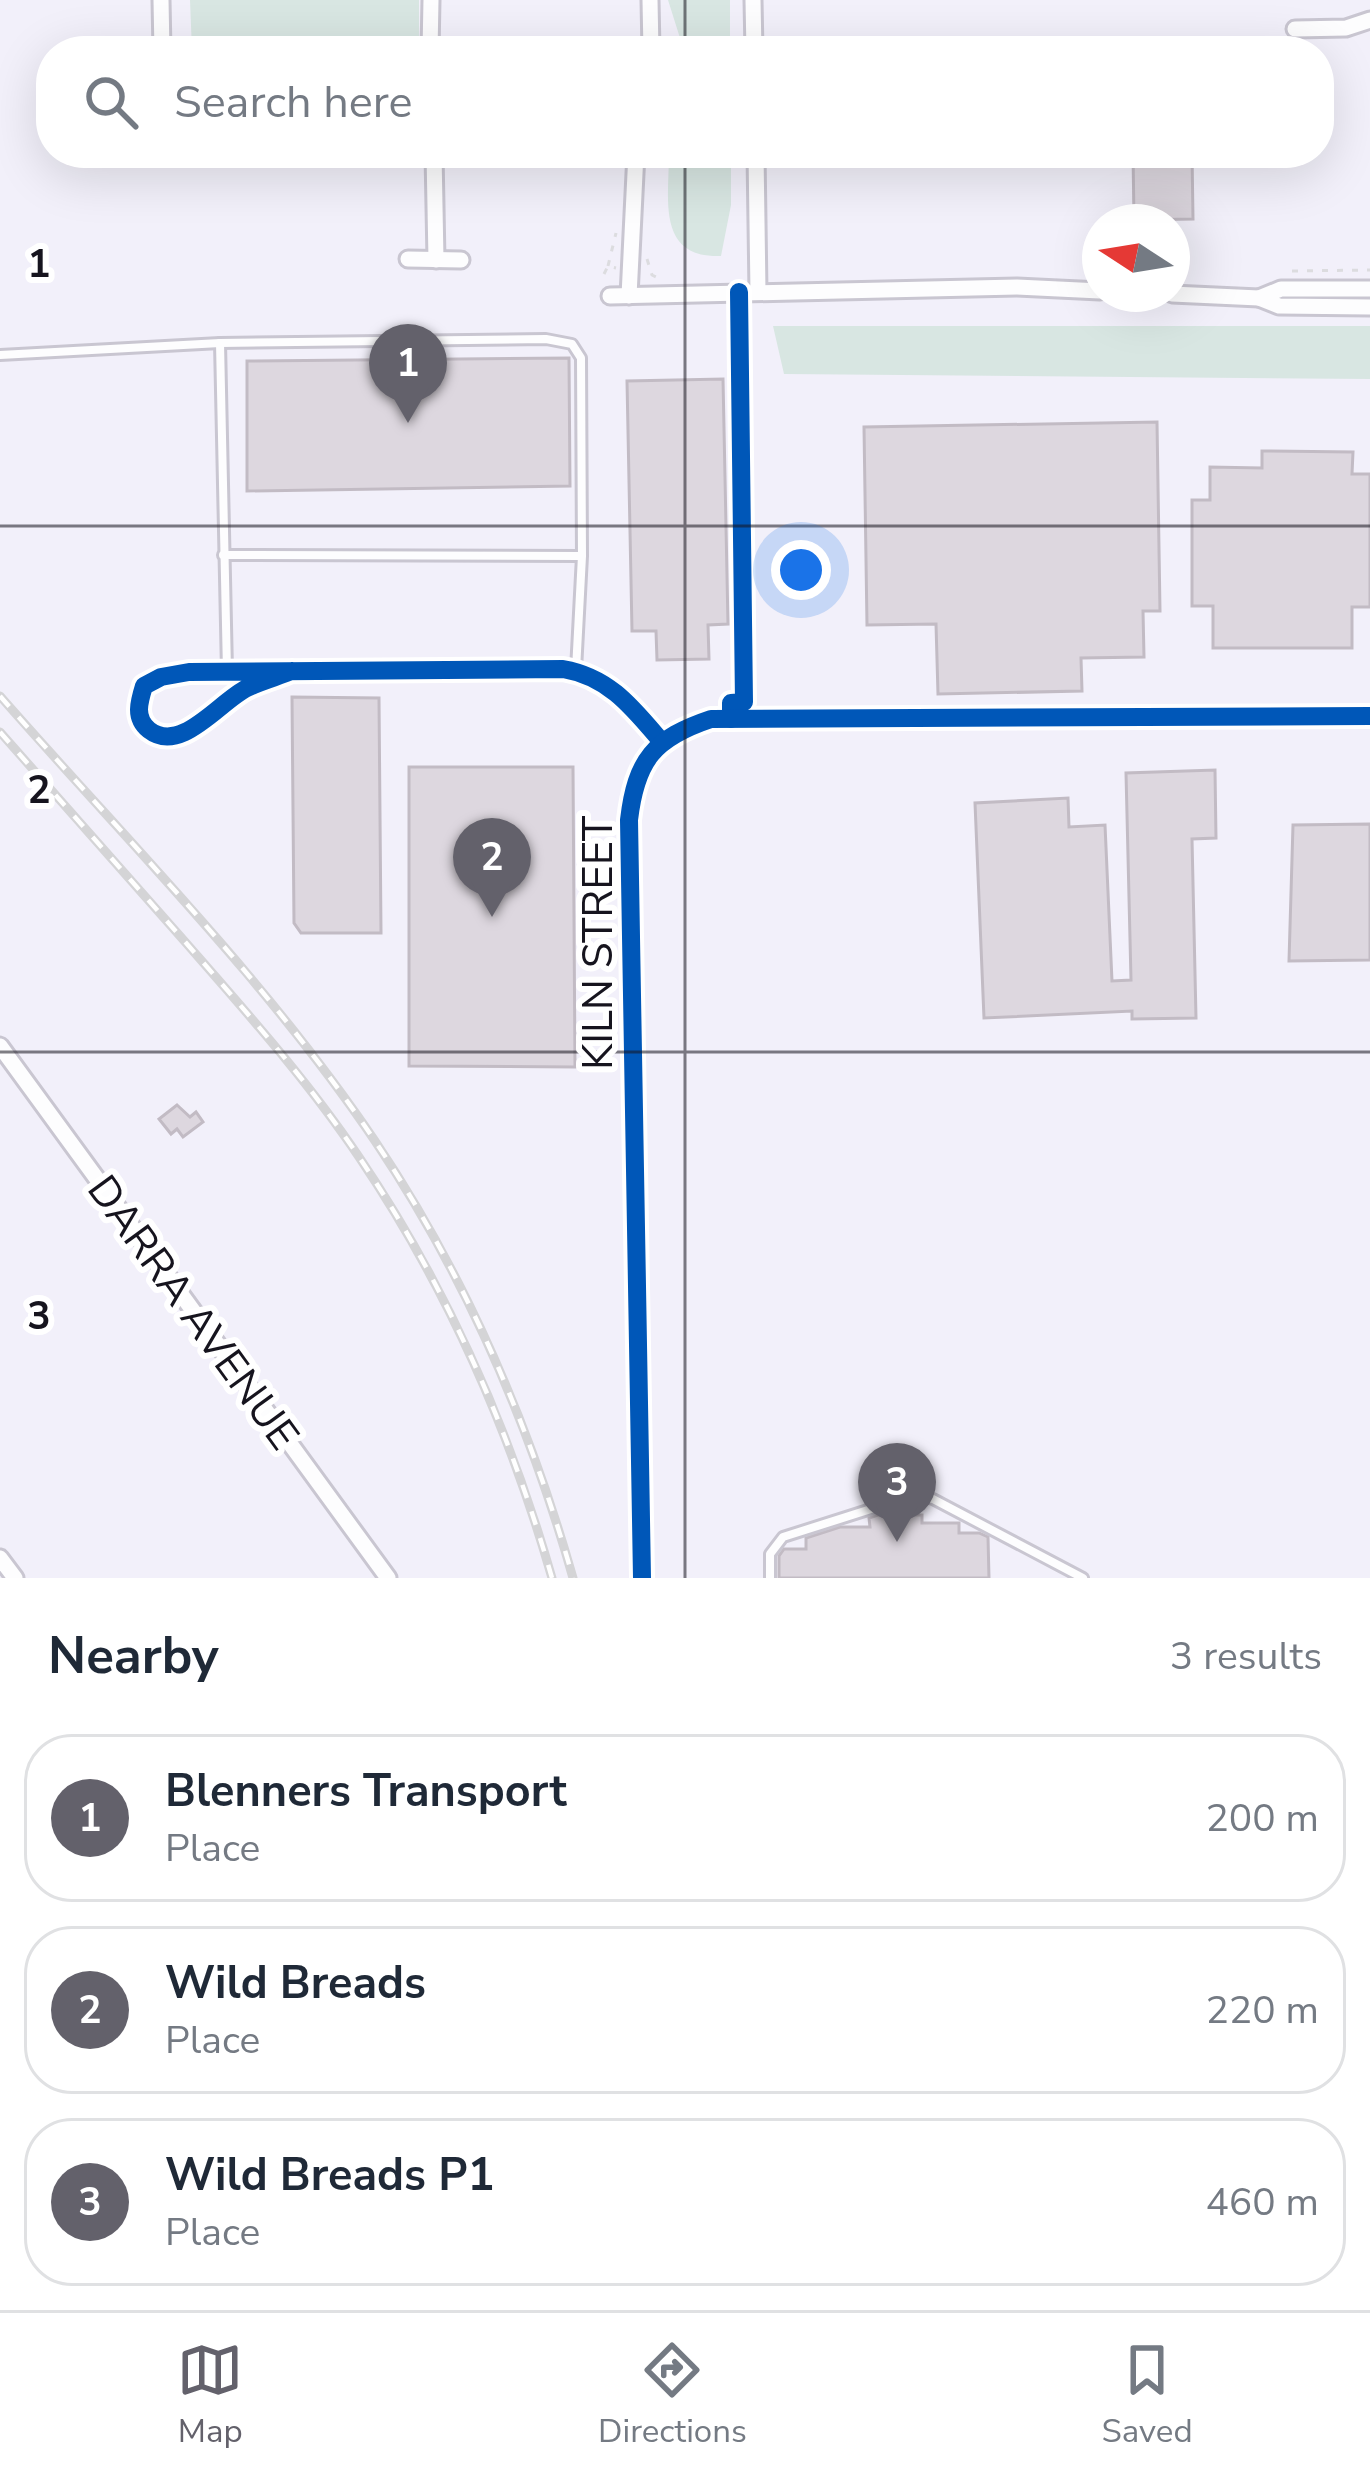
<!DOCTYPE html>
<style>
:root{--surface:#fff;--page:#f6f6f7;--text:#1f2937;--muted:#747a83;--line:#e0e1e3;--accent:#63616b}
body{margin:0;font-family:"Nunito Sans",sans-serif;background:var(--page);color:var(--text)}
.compass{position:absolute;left:1082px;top:204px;width:108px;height:108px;border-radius:50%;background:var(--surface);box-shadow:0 12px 48px #0002;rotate:282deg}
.you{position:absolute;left:801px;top:570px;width:42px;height:42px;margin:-30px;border:9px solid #fff;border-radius:50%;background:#1a73e8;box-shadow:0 0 0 18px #1a73e833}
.badge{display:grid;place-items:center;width:78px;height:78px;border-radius:50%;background:var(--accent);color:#fff;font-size:39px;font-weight:700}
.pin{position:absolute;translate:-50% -99px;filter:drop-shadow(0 3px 6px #0008)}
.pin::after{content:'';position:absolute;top:63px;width:42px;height:36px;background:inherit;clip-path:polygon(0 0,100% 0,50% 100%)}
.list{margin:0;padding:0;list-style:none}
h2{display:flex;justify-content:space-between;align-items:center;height:156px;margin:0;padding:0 48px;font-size:51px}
h2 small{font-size:39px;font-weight:400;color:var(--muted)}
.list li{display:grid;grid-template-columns:78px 1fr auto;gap:36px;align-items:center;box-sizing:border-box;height:168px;margin:0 24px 24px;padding:0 24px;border:3px solid var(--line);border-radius:48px}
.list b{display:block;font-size:45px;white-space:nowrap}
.list p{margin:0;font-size:39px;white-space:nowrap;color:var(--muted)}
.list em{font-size:39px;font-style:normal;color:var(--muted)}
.icon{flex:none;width:66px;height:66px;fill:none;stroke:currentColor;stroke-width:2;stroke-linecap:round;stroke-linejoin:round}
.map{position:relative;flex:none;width:1370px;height:1578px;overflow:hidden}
.search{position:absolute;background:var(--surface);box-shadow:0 12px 48px #0002;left:36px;right:36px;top:36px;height:132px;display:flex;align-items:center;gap:30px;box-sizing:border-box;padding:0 42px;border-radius:48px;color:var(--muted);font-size:45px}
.sheet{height:732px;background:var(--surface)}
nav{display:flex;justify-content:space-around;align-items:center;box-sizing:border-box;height:168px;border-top:3px solid var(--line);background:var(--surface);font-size:33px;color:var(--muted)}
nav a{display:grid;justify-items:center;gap:6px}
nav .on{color:var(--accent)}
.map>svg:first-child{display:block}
</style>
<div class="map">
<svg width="1370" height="1578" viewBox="0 0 1370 1578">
<rect width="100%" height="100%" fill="#f2f0fa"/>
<g fill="#d8e6e2">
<polygon points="190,0 419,0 419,51 192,51"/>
<polygon points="668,0 730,0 730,51 676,51 680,38"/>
<path d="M669,153H731V205L721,256C656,258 669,199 669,153Z"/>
<polygon points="773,326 1370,326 1370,379 784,374"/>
</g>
<g fill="#ddd7df" stroke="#c2bbc4" stroke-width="3">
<polygon points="1133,153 1192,153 1193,219 1134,220"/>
<polygon points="569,358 570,486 247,491 247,361"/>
<polygon points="723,379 728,624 708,625 709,659 657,660 656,631 632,631 627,381"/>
<polygon points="1157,422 1160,611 1143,611 1144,657 1081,658 1082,691 938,694 936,624 867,625 864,427"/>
<polygon points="1262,451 1353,452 1352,474 1370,474 1370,607 1352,607 1352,648 1213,648 1213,606 1192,606 1192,500 1210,500 1210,467 1262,468"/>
<polygon points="292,697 379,698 381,933 301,933 294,923"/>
<polygon points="409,767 573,767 575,1067 409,1066"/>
<polygon points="1215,770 1216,838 1192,839 1196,1018 1132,1019 1132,1011 984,1018 975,803 1068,798 1069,827 1105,825 1112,981 1131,980 1126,773"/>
<polygon points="1370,824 1370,960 1289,961 1293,825"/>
<polygon points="177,1105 190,1117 196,1112 203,1122 183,1137 177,1129 171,1134 159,1119"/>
<polygon points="878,1515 922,1515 922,1523 959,1523 959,1533 979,1533 988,1537 989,1578 779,1578 779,1556 784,1549 806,1549 806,1538 840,1527 870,1527 869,1518"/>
</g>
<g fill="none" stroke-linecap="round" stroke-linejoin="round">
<g stroke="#c9c6d1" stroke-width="14">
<g id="lane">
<polyline points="220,343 227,671"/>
<polyline points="0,355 220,343 546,339 572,344 581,358 582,556 576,670"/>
<polyline points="223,555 581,556"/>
<polyline points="770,1578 770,1554 783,1537 915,1495 933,1499 1083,1578"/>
</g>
</g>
<g stroke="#c9c6d1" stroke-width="21">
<g id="street">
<polyline points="161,0 162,51"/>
<polyline points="650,0 651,51"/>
<polyline points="753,0 754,51"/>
<polyline points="1295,29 1346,28 1370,20"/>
<polyline points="430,51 431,0"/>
<polyline points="434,153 436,260"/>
<polyline points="756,153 758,292"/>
<polyline points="408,259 461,260"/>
<polyline points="1172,294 1259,298 1279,306 1370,307"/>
<polyline points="610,296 1017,287 1100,291"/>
<polyline points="629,296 636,153"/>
<polyline points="1259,298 1281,289 1370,289"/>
<path d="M292,671C277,677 261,681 247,688C220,701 181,755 149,730C134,718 139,702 144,686L161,677L189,672L563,669C609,677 632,707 661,741"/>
<polyline points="0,1046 388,1578"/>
<polyline points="0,1558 15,1578"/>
<path d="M642,1578L629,820C636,760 654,738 711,719L1370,716"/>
</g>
</g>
<g stroke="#dcdcdf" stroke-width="3" stroke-dasharray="6 9" stroke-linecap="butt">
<polyline points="647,259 652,275 660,279"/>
<polyline points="608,266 616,233"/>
<polyline points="1292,271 1370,270"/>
<polyline points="604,274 608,266 616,268"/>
</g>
<use href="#lane" stroke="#fdfdfe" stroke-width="8"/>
<use href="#street" stroke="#fdfdfe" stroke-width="15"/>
<g stroke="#d4d4d6" stroke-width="9">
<g id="rail">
<path d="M0,696C127,841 267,981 375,1141C465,1275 529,1423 573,1578"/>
<path d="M0,732C62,803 125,873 187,944C247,1013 308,1081 359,1157C447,1287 509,1428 552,1578"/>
</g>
</g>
<use href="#rail" stroke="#fff" stroke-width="4.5" stroke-dasharray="14" stroke-linecap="butt"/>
<g stroke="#fff" stroke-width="26">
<g id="cycleway">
<path d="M292,671C277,677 261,681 247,688C220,701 181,755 149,730C134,718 139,702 144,686L161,677L189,672L563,669C609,677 632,707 661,741"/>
<polyline points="731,719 731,703 744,702 739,292"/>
<path d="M642,1578L629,820C636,760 654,738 711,719L1370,716"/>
</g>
</g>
<use href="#cycleway" stroke="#0057b8" stroke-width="18"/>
</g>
<path fill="none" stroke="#16141e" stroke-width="3" stroke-opacity="0.55" d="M685,0V51M685,153V1578M0,526H1370M0,1052H1370"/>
<g text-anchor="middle" stroke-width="12" stroke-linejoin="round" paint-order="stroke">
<g font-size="42" fill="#16141e" stroke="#fff">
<text transform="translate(597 943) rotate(-90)" y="15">KILN STREET</text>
<text transform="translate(194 1312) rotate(54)" y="15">DARRA AVENUE</text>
</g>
</g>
<g font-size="39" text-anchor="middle" font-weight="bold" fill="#16141e" stroke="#fff" stroke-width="12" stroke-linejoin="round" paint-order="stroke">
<text x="39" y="277">1</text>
<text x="39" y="803">2</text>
<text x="39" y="1329">3</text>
</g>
</svg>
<svg class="compass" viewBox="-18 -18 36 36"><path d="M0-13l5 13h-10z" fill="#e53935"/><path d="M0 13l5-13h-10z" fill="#747a83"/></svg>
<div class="you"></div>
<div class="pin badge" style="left:408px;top:423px">1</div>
<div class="pin badge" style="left:492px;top:917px">2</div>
<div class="pin badge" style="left:897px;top:1542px">3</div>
<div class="search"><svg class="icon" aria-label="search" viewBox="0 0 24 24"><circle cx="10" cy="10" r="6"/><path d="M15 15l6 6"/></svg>Search here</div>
</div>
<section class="sheet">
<h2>Nearby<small>3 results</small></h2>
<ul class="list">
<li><span class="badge">1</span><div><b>Blenners Transport</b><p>Place</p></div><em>200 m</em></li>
<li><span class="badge">2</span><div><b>Wild Breads</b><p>Place</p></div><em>220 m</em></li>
<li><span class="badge">3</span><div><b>Wild Breads P1</b><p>Place</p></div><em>460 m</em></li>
</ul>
</section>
<nav>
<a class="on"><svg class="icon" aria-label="map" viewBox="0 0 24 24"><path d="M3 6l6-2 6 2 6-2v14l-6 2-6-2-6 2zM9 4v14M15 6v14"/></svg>Map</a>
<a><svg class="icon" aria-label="directions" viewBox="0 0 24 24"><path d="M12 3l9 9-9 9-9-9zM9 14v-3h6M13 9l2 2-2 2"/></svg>Directions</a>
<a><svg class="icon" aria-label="saved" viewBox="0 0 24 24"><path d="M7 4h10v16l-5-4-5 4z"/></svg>Saved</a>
</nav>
